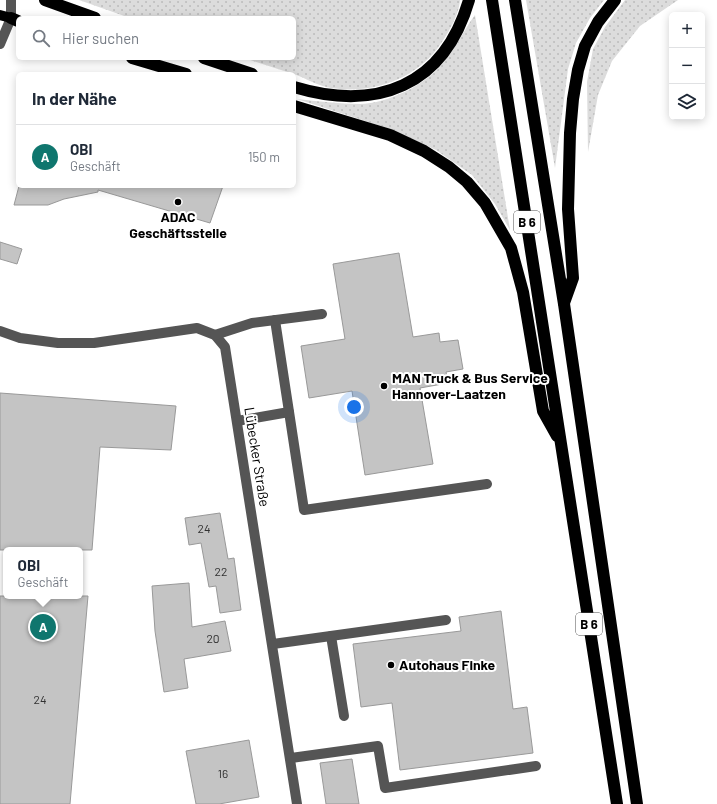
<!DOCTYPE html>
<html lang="de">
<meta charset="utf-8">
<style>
:root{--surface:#fff;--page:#f6f6f7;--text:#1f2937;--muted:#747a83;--line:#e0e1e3;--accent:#0f766e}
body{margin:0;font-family:Barlow,sans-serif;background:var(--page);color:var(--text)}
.controls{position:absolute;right:12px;top:12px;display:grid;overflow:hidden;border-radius:6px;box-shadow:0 2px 10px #0003}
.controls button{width:36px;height:36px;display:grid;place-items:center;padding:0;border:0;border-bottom:1px solid var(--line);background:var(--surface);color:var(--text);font:20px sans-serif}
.you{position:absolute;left:354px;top:407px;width:14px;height:14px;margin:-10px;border:3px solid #fff;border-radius:50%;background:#1a73e8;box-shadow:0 0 0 6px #1a73e833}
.badge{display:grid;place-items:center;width:26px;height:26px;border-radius:50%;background:var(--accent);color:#fff;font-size:13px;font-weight:700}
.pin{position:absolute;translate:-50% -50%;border:2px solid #fff;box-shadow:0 1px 4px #0006}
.popup{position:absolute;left:3px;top:547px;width:80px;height:52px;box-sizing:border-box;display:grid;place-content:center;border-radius:6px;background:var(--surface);filter:drop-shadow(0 1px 3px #0005);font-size:13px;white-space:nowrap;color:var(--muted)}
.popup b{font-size:15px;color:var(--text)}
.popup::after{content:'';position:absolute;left:50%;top:100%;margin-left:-8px;border:8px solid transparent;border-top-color:var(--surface)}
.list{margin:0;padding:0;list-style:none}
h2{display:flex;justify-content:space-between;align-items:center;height:52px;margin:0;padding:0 16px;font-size:17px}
h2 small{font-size:13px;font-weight:400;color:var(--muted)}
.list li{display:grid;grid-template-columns:26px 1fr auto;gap:12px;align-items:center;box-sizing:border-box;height:64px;padding:0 16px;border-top:1px solid var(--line)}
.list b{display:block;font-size:15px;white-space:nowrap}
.list p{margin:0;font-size:13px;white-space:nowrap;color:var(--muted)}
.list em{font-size:13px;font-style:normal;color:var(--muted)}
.icon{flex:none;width:22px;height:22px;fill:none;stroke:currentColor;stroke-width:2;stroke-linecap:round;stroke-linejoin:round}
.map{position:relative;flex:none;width:717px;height:804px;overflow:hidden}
.search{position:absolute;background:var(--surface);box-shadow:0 2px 10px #0003;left:16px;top:16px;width:280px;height:44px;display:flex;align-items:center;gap:10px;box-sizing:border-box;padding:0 14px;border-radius:6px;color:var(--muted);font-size:15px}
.panel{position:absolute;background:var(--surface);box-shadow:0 2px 10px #0003;left:16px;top:72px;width:280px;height:116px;border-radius:6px}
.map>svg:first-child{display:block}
</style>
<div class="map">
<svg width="717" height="804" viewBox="0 0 717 804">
<defs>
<pattern id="grass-dots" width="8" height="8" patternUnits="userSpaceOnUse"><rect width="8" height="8" fill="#dcdcdc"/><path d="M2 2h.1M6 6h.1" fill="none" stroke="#bbb" stroke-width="1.8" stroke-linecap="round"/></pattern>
</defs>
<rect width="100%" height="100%" fill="#fff"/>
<g fill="url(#grass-dots)">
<path d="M79,0H460C459,16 446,37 437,49C412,81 370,94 331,88C318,86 305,78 294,74C278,69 261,64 245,58H294V18H130Z"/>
<polygon points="526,0 604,0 590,18 576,43 568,69 555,168"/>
<polygon points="625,0 678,0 640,26 612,61 598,95 588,152 587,82 593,49 605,27"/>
<path d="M475,15L510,230L495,204L472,175L436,150L390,129L297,99C318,101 339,104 360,104C387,104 427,84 443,63C456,48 463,31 475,15Z"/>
</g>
<g fill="#c4c4c4" stroke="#999">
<polygon points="19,186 223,186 210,223 98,190 98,192 64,199 48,205 14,205"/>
<polygon points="0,242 22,249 17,264 0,259"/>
<polygon points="399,253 413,337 439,333 440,342 458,340 463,369 446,372 448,383 420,388 433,464 365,475 352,391 309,398 301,346 345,339 333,264"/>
<polygon points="0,393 176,406 171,450 100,447 92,550 0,550"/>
<polygon points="220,513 228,559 234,558 241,610 220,613 216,586 209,587 201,543 189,545 185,518"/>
<polygon points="189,583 192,627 225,621 231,651 184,659 188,688 164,692 155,631 152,586"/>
<polygon points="0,596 88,596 70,804 0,804"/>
<polygon points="501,611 513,709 527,707 533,753 400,770 392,703 361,707 353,644 461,631 459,617"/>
<polygon points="249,740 259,797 219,804 196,804 186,751"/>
<polygon points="352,759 359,804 326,804 320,763"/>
</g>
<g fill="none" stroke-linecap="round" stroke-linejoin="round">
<g stroke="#555" stroke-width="10">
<polyline points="0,44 11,18 11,0"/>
<polyline points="275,320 304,510 487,484"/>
<polyline points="0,331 20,338 58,343 94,343 197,328 215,335 225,347 297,804"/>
<polyline points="215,335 252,323 322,314"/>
<polyline points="237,421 289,412"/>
<polyline points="331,636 344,716"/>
<polyline points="273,644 446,620"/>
<polyline points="291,758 378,746 385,788 536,766"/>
</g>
<polyline stroke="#000" stroke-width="10" points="0,15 11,18"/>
<g stroke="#000" stroke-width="12">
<polyline points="45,0 95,18"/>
<polyline points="492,0 617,804"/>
<polyline points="515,0 564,304 637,804"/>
<polyline points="11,18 18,21"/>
<polyline points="132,58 186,74"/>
<polyline points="204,58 252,74"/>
<path d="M294,87C377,112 444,86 469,0"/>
<polyline points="294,106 390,135 424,151 449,167 467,182 485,203 511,248 523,292 543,411 557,436"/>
<polyline points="564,303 573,278 568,209 570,133 573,99 578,70 585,46 598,22 615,0"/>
</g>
</g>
<g fill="#000" stroke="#fff" stroke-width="1.5">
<circle cx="178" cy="202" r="4"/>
<circle cx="384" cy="386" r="4"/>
<circle cx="391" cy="665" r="4"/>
</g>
<g text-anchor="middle" stroke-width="4" stroke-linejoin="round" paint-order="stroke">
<g font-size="12" fill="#313131">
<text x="204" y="533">24</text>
<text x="221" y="576">22</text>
<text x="213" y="643">20</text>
<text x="40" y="704">24</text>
<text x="223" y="778">16</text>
</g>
<g fill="#fff" stroke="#4c4c4c" stroke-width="1">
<rect x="514" y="211" width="26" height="22" rx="3"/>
<rect x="576" y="613" width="26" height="22" rx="3"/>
</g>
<g font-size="13" font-weight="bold" fill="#000">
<text x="527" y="227">B 6</text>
<text x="589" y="629">B 6</text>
</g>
<g font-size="14" font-weight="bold" fill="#000" stroke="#fff" text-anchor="start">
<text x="178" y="222" text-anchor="middle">ADAC<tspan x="178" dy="16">Geschäftsstelle</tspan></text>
<text x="392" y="383">MAN Truck &amp; Bus Service<tspan x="392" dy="16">Hannover-Laatzen</tspan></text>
<text x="399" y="670">Autohaus Finke</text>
</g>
<g font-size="14" fill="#000" stroke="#fff">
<text transform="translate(257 457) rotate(81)" y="5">Lübecker Straße</text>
</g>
</g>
</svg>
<div class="controls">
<button>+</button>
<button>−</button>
<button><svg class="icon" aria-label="layers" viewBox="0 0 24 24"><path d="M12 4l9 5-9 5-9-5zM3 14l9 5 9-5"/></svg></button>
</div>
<div class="you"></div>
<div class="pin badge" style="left:43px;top:627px">A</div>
<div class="popup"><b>OBI</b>Geschäft</div>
<div class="search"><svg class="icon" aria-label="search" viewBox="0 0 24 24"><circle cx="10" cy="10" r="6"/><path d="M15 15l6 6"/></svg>Hier suchen</div>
<section class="panel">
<h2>In der Nähe<small></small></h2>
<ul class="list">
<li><span class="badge">A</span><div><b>OBI</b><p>Geschäft</p></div><em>150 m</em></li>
</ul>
</section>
</div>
